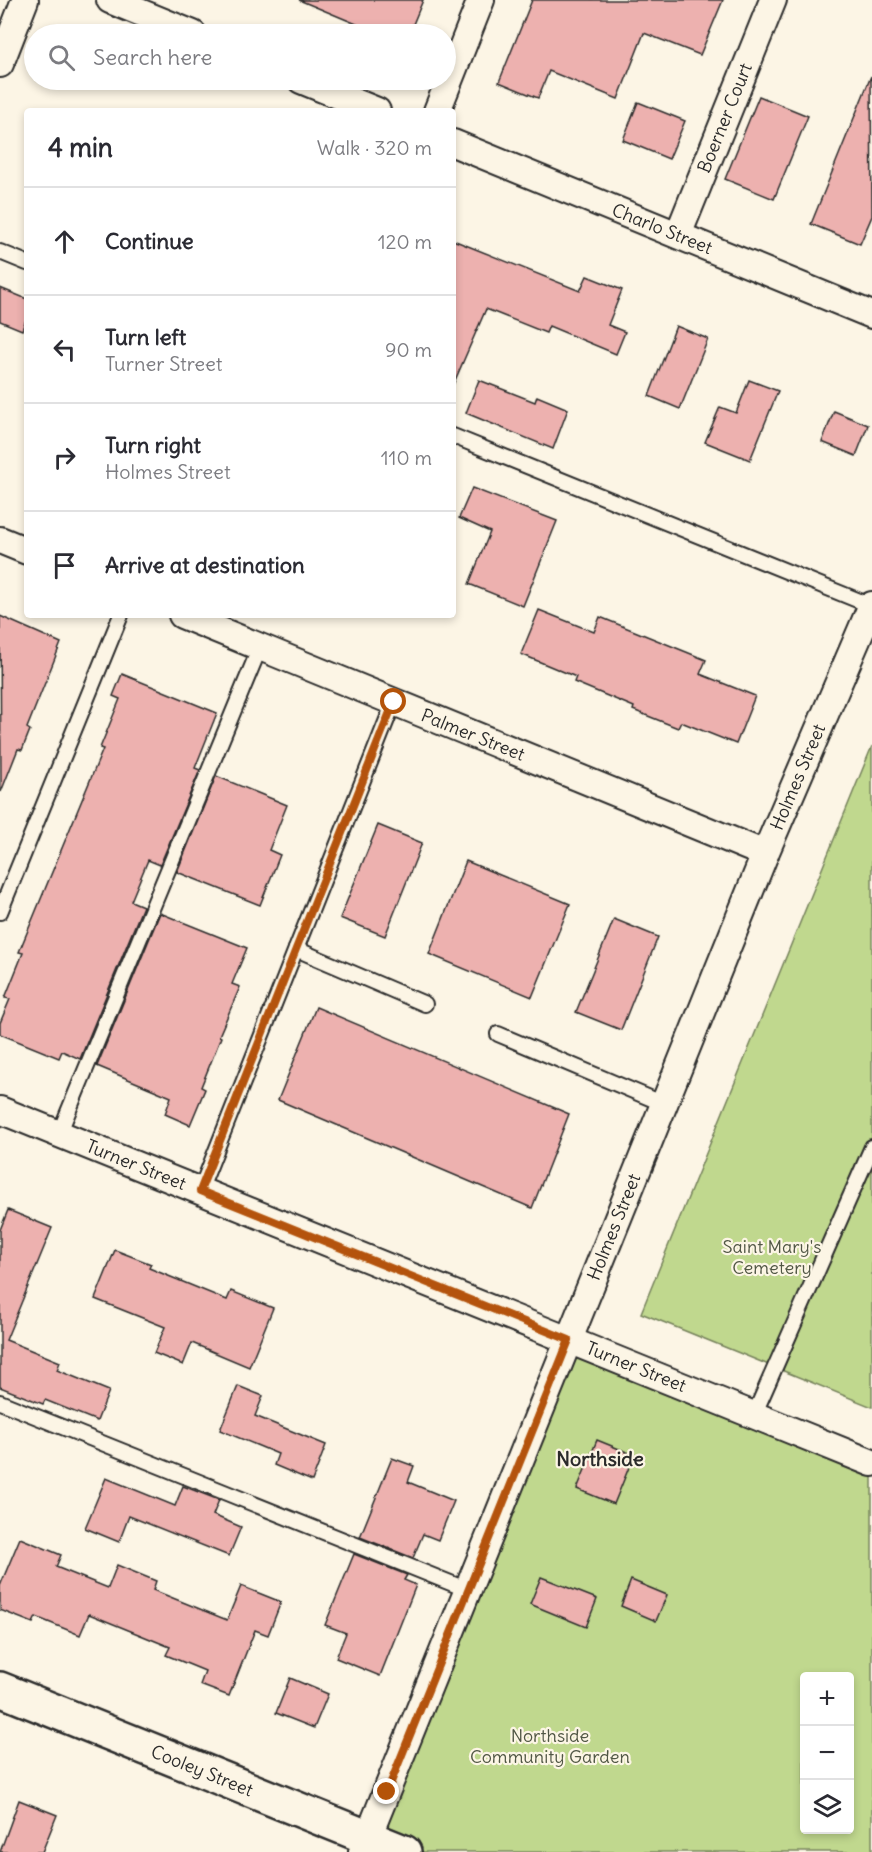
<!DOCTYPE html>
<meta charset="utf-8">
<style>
:root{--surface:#fff;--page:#f7f7f7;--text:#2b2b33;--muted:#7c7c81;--line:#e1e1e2}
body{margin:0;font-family:Delius,sans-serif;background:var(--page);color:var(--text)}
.controls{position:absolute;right:18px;bottom:18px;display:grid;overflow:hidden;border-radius:6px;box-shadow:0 3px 9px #0003}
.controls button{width:54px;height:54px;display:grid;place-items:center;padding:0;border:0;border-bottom:2px solid var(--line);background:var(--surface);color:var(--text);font:30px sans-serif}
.stop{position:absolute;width:18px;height:18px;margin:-14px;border:4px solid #b45309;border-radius:50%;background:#fff}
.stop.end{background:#b45309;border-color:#fff;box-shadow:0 2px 6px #0008}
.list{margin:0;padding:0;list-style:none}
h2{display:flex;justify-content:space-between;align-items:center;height:78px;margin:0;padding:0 24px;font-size:26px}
h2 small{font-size:20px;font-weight:400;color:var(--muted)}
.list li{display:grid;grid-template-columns:39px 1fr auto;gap:18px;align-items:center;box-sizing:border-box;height:108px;padding:0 24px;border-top:2px solid var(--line)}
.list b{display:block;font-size:22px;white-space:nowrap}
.list p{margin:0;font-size:20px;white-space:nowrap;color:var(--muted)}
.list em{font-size:20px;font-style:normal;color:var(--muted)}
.icon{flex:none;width:33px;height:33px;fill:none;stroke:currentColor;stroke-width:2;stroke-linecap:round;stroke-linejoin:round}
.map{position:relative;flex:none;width:872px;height:1852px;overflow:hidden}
.search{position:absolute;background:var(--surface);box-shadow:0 3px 9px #0003;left:24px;top:24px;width:432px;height:66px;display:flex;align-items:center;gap:15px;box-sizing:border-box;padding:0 21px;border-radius:33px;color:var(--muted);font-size:22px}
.panel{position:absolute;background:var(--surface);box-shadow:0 3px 9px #0003;left:24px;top:108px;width:432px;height:510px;border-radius:6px}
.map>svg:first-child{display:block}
</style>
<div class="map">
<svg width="872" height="1852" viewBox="0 0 872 1852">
<rect width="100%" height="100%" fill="#fcf5e5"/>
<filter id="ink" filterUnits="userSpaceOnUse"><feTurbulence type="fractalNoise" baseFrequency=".0167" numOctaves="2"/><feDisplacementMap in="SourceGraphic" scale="12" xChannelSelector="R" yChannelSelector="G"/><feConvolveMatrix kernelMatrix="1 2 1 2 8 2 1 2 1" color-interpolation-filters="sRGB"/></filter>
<g filter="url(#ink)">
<g fill="#c0d88e" stroke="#76825c" stroke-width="1.5" fill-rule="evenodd">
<polygon points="872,746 872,1407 641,1313"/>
<path d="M569,1340L872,1463V1852H404L368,1837ZM804,1676H850V1830H804Z"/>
</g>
<g fill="#edb1af" stroke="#2b2b2b" stroke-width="1.5">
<polygon points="299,0 423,0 409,34 364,34 366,28"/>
<polygon points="532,0 723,0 700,55 644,33 618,99 549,71 538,98 499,82"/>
<polygon points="871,76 872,216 860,244 811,224"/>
<polygon points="759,96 808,116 774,199 725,179"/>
<polygon points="638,102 685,121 669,159 623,140"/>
<polygon points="453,240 580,291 587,276 622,290 608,325 625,332 616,354 549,326 546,333 486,309 453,385"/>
<polygon points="0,288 27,299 27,317 22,330 0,321"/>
<polygon points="676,326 708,339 680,409 649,396"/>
<polygon points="479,380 535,402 537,396 568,409 553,449 466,413"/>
<polygon points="749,380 778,391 750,460 705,442 720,407 736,413"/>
<polygon points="834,411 868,425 856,456 822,442"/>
<polygon points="472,488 557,521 523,606 469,584 490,532 459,518"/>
<polygon points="539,610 594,632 600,617 706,660 700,674 755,696 736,744 681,722 678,728 633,710 634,707 574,682 576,677 521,654"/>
<polygon points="0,616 61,643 27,728 30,730 22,750 18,749 1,792"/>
<polygon points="122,674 217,713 195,768 200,770 160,865 148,860 131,901 143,906 80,1059 62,1051 59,1058 0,1034 0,1023 10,999 5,998 23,953 19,952 103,749 100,748 120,699 113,696"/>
<polygon points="216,776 287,805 269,850 280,855 260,905 177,872"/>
<polygon points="378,825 422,843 385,936 340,918"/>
<polygon points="466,861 570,904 532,997 429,954"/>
<polygon points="160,913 247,948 232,984 240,987 219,1036 221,1037 201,1087 205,1089 190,1125 165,1114 171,1097 97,1066"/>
<polygon points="614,919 658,937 621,1030 576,1012"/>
<polygon points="316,1007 569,1114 532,1208 278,1100"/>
<polygon points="8,1210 52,1228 6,1340 60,1362 57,1370 109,1391 97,1421 45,1400 43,1404 0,1387 0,1230"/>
<polygon points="115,1250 151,1264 149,1268 227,1300 231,1291 273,1308 249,1367 192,1343 183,1365 154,1353 165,1327 95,1299"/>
<polygon points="238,1386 263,1396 255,1416 326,1445 312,1481 274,1465 278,1454 220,1430"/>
<polygon points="597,1440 634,1455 614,1504 577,1489"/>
<polygon points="392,1458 414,1466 408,1482 454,1501 438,1540 423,1534 413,1558 360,1537"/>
<polygon points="106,1478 175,1506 183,1486 219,1500 213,1515 241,1527 229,1556 129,1516 119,1542 85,1528"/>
<polygon points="20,1538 61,1555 56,1567 108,1588 117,1565 156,1581 153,1590 227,1620 241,1586 281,1602 268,1635 255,1630 229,1696 200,1685 205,1671 166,1655 170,1647 89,1614 80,1635 36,1617 33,1623 0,1610 0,1586"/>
<polygon points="354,1554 407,1575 404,1580 416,1585 380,1676 336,1658 346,1633 325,1625"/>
<polygon points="541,1577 597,1599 586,1627 530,1604"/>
<polygon points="631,1580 667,1595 656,1621 621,1606"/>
<polygon points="290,1678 328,1694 314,1728 276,1713"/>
<polygon points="19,1800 57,1815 42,1852 0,1852"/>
</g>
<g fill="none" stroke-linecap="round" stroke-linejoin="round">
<g stroke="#2b2b2b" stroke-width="18">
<g id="lane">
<polyline points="0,252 27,263"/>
<polyline points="453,436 872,606"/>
<polyline points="0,912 121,615"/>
<polyline points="296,949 425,1004"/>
<polyline points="498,1034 664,1104"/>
<polyline points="59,1134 260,647"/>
<polyline points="200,1191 394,702"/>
<polyline points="0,1402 468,1590"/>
<polyline points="754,1415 872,1147"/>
</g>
</g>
<g stroke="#2b2b2b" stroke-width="30">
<g id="street">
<polyline points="110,0 193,34"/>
<polyline points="0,64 25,0"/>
<polyline points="301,80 377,111"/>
<polyline points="437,111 481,0"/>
<polyline points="453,143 872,315"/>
<polyline points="678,235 773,0"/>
<polyline points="0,540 27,551"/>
<polyline points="182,615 765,854"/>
<polyline points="0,1110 872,1463"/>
<polyline points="362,1852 765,854 872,605"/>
</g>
</g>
<g stroke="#2b2b2b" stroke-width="38">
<polyline id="secondary" points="0,1689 404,1852"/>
</g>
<use href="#lane" stroke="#fcf5e5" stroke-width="14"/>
<use href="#street" stroke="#fcf5e5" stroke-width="26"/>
<use href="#secondary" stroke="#fcf5e5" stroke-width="33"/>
</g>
</g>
<g fill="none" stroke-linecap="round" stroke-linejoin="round" filter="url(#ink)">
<polyline stroke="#b45309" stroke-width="8" points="387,1792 569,1340 200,1191 394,702"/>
</g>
<g text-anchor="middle" stroke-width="4.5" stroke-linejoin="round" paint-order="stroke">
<g font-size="18" fill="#2b2b2b" stroke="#fcf5e5">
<text transform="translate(725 118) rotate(-68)" y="6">Boerner Court</text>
<text transform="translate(662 229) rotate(22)" y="6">Charlo Street</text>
<text transform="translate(473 735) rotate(22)" y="6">Palmer Street</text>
<text transform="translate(798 777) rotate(-67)" y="6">Holmes Street</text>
<text transform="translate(136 1165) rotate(22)" y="6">Turner Street</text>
<text transform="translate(614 1227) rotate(-68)" y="6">Holmes Street</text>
<text transform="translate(636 1367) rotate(22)" y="6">Turner Street</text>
<text transform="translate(202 1771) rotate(22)" y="6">Cooley Street</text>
</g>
<g font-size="18" fill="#505644" stroke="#fcf5e5">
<text x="772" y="1253">Saint Mary's<tspan x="772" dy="21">Cemetery</tspan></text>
<text x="550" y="1742">Northside<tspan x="550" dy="21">Community Garden</tspan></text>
</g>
<g font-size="20" font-weight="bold" fill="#2b2b2b" stroke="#fcf5e5">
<text x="600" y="1466">Northside</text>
</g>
</g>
</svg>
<div class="controls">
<button>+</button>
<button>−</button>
<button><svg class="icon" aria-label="layers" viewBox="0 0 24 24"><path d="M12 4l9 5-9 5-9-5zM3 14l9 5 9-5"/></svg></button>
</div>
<div class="stop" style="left:394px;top:702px"></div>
<div class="stop end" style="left:387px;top:1792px"></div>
<div class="search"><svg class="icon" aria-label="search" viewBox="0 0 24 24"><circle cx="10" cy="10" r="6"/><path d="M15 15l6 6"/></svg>Search here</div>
<section class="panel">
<h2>4 min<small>Walk · 320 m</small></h2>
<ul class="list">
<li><svg class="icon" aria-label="ahead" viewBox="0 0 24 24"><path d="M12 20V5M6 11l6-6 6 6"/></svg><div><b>Continue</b></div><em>120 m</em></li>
<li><svg class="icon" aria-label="left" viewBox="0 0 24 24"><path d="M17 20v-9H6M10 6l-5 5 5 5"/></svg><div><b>Turn left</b><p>Turner Street</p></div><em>90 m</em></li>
<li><svg class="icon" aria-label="right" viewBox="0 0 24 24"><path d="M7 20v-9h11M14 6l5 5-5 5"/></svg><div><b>Turn right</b><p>Holmes Street</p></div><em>110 m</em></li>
<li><svg class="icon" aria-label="arrive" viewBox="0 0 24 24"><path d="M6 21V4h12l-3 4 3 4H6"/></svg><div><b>Arrive at destination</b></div></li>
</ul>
</section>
</div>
